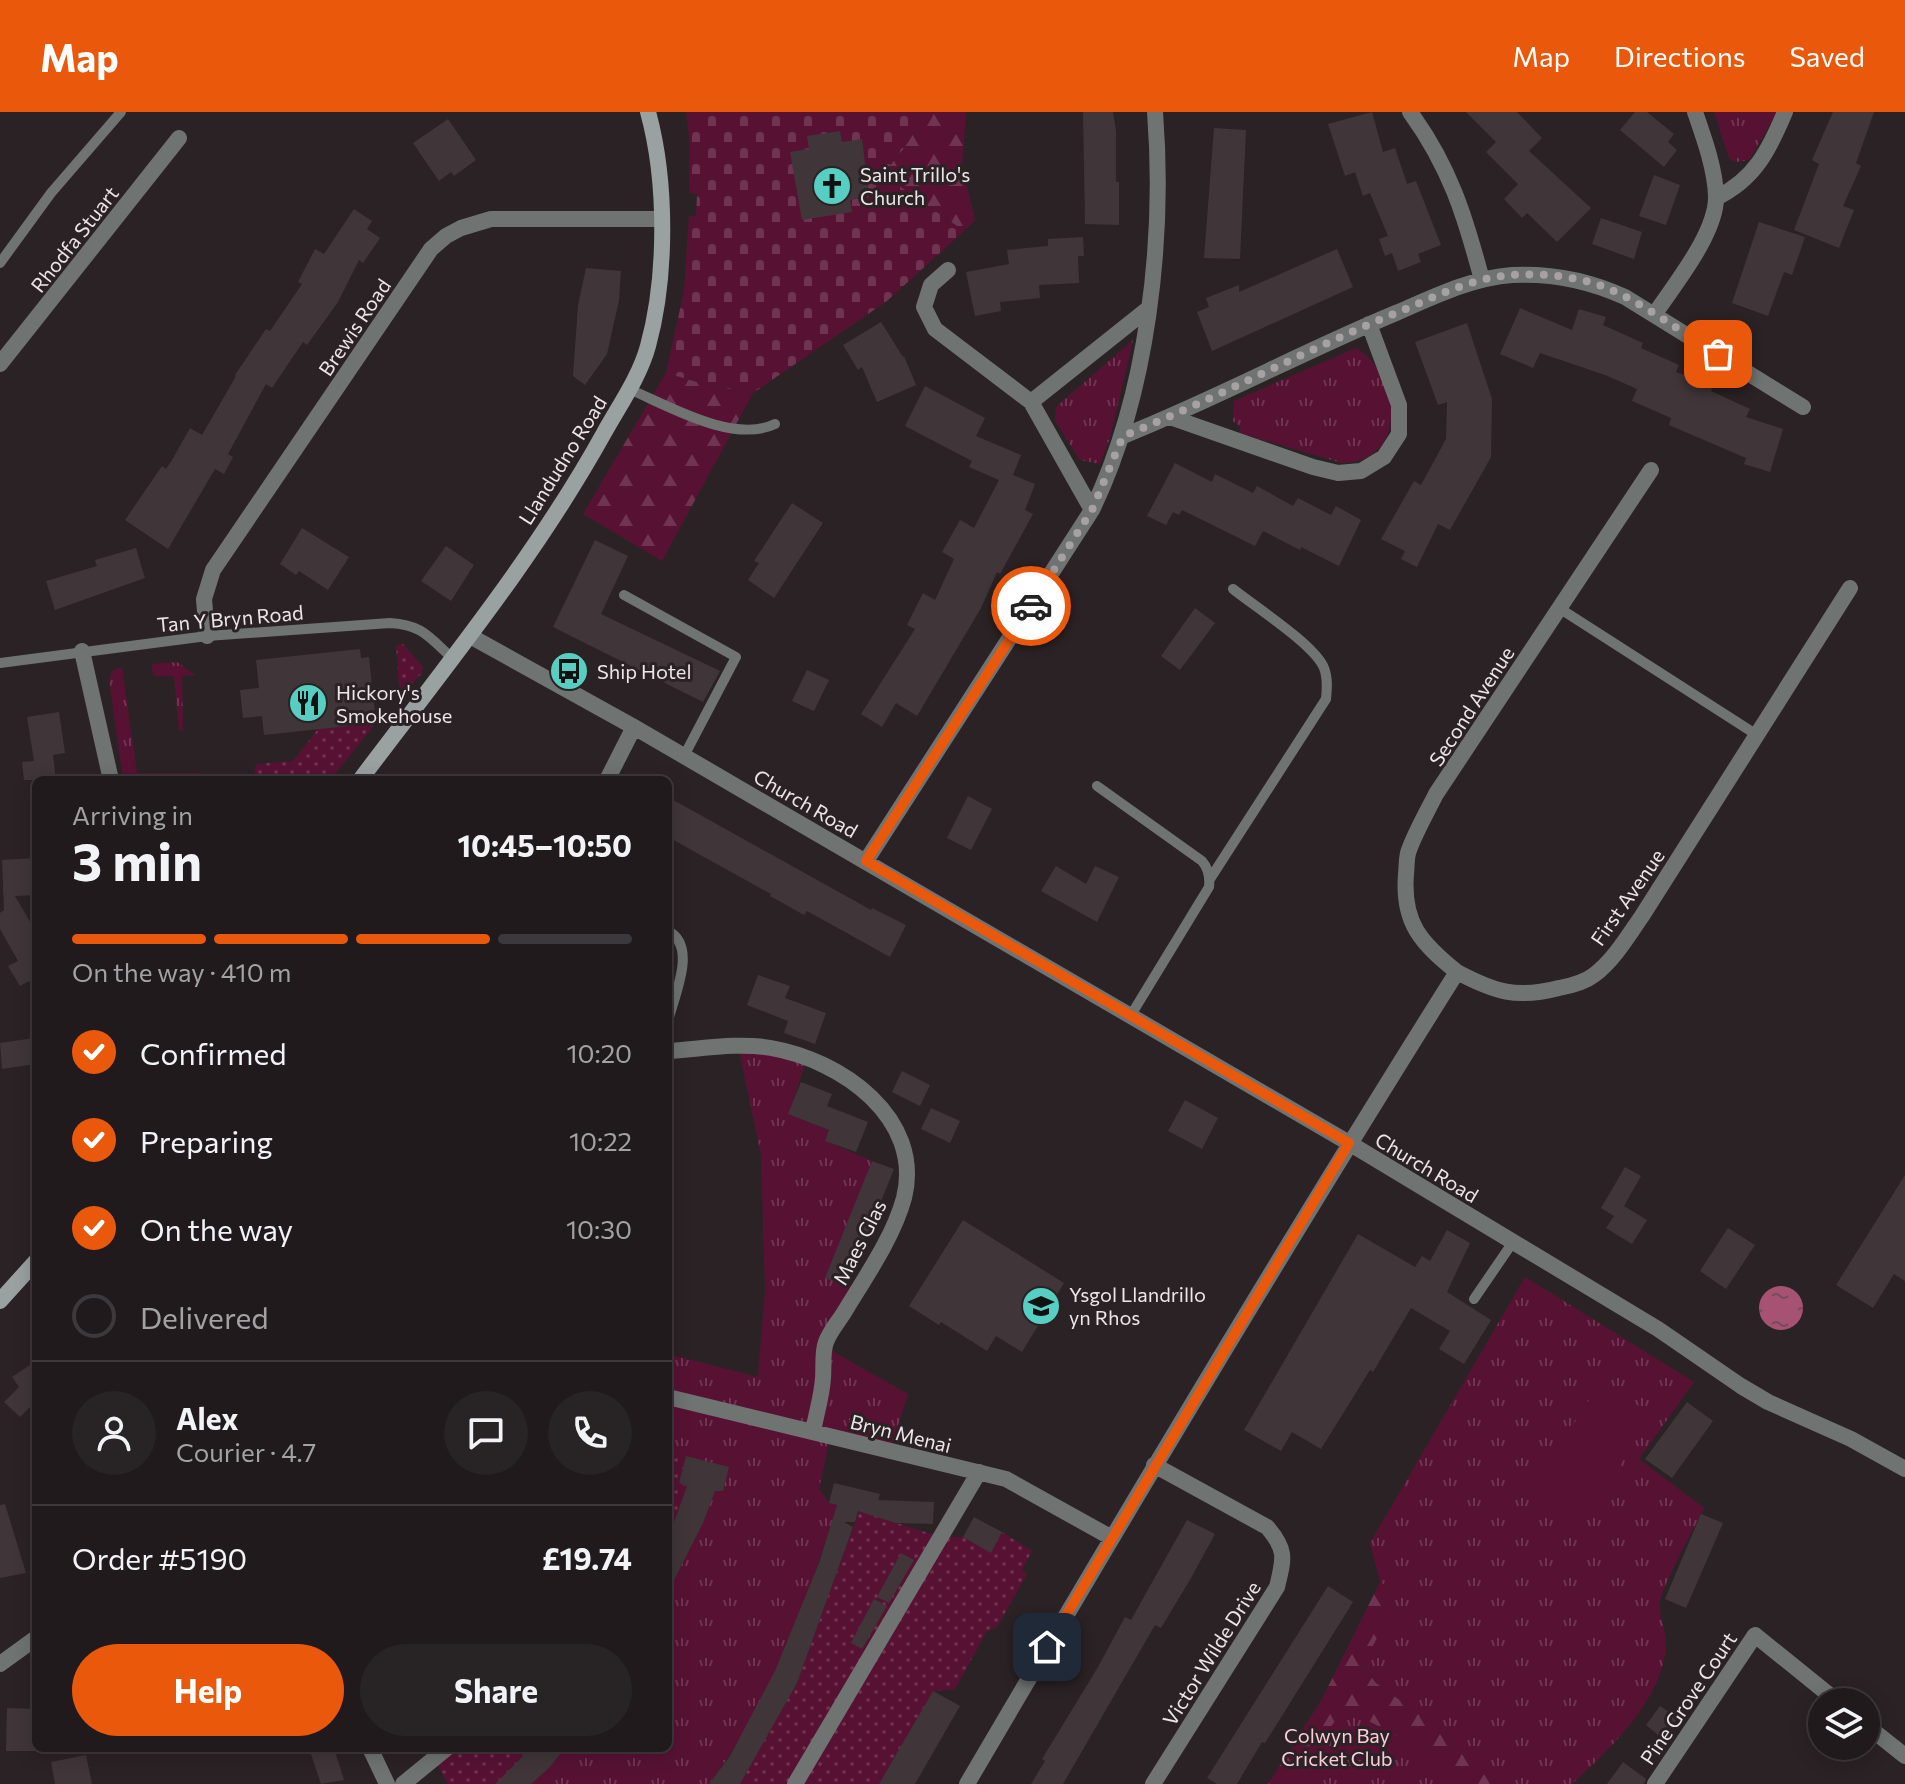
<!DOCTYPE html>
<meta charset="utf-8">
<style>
body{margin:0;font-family:Commissioner,sans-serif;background:#282325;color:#f1f3f6;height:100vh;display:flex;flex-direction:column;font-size:30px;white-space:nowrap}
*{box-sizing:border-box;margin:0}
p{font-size:26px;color:#a2a1a3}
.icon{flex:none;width:44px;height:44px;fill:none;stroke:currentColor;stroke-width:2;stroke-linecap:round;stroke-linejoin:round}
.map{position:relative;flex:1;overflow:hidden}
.panel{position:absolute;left:32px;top:664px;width:640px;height:976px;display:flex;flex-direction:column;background:#201a1c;border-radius:12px;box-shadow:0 4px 20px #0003,0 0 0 2px #3d383b}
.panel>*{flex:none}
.tools{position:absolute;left:1808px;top:1576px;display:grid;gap:16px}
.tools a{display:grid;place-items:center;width:72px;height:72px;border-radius:50%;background:#201a1c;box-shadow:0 4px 20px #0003,0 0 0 2px #3d383b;font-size:40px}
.pin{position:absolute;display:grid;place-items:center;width:68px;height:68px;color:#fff;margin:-34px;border-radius:16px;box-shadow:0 4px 12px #0006}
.courier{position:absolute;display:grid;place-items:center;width:80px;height:80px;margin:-40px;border:6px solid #ea580c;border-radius:50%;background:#fff;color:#222;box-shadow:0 2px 10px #0007}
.head em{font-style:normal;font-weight:700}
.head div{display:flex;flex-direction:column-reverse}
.head{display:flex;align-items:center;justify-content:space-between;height:136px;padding:0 40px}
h1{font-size:52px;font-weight:700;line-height:60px}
.bar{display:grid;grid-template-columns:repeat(4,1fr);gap:12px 8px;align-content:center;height:96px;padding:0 40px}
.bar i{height:10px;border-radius:6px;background:#3d383b}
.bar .on{background:#ea580c}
.bar p{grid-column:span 4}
.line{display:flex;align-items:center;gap:20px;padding:0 40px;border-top:2px solid #3d383b}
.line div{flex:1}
.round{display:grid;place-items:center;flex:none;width:84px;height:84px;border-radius:42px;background:#282325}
ol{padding:0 40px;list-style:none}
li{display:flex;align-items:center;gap:24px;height:88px}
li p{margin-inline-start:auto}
li .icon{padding:8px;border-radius:50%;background:#ea580c;color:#fff;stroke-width:4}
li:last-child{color:#a2a1a3}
li i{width:44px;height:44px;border:4px solid #3d383b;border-radius:50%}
.action{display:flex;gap:16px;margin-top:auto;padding:16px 40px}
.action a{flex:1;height:92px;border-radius:48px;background:#ea580c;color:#fff;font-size:32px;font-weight:700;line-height:92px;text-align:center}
.action a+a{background:#282325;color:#f1f3f6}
header{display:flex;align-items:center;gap:48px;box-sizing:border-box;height:112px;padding:0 40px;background:#ea580c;color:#fff}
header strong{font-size:38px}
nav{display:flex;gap:44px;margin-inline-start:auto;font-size:28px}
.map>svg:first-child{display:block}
.grass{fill:url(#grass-tufts)}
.forest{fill:url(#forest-firs)}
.cemetery{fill:url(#cemetery-stones)}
.garden{fill:url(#garden-dots)}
.pitch{fill:#571233}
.water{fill:url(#water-ripples)}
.building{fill:#403639}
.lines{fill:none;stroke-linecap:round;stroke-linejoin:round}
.service{stroke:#6f7473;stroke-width:10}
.minor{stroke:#6f7473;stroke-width:16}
.secondary{stroke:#99a2a1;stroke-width:16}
.done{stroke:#a8a1a4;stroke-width:8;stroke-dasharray:0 14.4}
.route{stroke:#ea580c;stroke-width:10}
.labels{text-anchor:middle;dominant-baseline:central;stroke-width:6;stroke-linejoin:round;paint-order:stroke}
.poi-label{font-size:20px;fill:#ece6e8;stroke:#2b2225;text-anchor:start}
.street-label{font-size:20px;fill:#ece6e8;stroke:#2b2225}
.park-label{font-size:20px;fill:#fcccdc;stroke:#2b2225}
</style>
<header>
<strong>Map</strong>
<nav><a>Map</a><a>Directions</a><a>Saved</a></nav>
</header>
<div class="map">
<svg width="1905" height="1672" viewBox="0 0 1905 1672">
<defs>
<pattern id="grass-tufts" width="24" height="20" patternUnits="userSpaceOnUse" patternTransform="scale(2)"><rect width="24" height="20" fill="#571233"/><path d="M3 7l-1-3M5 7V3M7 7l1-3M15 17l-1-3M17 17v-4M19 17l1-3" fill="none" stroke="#6f3451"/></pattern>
<pattern id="forest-firs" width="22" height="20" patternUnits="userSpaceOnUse" patternTransform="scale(2)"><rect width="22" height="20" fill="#571233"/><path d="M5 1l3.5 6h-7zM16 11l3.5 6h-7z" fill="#6f3451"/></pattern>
<pattern id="cemetery-stones" width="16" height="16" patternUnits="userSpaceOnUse" patternTransform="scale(2)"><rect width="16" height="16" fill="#571233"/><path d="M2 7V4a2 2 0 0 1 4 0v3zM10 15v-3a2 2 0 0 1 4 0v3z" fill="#6f3451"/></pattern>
<pattern id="garden-dots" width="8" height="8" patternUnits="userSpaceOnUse" patternTransform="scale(2)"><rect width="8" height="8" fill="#571233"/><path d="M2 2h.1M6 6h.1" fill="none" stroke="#6f3451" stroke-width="1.8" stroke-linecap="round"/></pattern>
<pattern id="water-ripples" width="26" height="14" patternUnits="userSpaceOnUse" patternTransform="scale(2)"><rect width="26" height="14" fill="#a65373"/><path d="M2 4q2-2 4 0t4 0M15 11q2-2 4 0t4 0" fill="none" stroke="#764c5c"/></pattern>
</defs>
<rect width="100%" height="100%" fill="#2b2225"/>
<path class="grass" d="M1714 0H1777L1749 48 1736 50 1729 46Z
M1133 228 1110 326 1100 352 1080 348 1055 309 1056 295Z
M1356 236C1400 262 1410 349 1342 351L1239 321 1241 315 1233 309 1234 289Z
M177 550 195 563 182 564 183 619H179L174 564H153L152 552Z
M122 555 137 661H202V668H123L109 567 112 559Z
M738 934 807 946 789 1002 829 1018 826 1029 872 1049 826 1166 859 1176 825 1232 837 1242 908 1282 890 1339 830 1325 819 1377 829 1391 837 1393C807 1490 771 1591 709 1672H531L549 1656 565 1636H668V1480L703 1411 715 1379H723L728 1355 668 1340V1242L758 1265 765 1179 761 1043Z
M1525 1165 1694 1270 1639 1347 1704 1396C1690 1425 1672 1454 1661 1485 1656 1499 1667 1518 1666 1533 1663 1588 1610 1637 1572 1672H1494L1423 1605 1376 1571 1362 1553 1391 1500 1397 1481 1380 1470 1370 1431Z
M1321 1589 1355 1602 1411 1631 1458 1672H1268Z"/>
<path class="forest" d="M920 0H966L962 55 975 108 964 119 882 62C895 48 921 19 920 0Z
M666 261 708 273 753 281 662 449 583 402Z
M1380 1470 1397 1481 1391 1500 1362 1554 1376 1571 1423 1605 1494 1672H1458L1411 1631 1355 1602 1335 1609 1306 1651 1302 1672H1268L1321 1589Z"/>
<path class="cemetery" d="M686 0H920C921 18 895 49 882 62L964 119 887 189 753 281 708 273 666 261 684 179 689 104H696L697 82 689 81 690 33Z"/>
<path class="garden" d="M402 531 423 555 422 561 405 579 399 575 396 534Z
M376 611 330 668H253L256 652 293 649 318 617Z
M668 1340 686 1344 679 1371 687 1374 668 1427Z
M859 1399 941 1425H963L990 1440 1002 1420 1032 1439 1022 1458 1027 1462 997 1515 987 1519 955 1577 933 1579 879 1672H740L797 1571Z
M428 1636H531L495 1672H448Z"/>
<path class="pitch" d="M1601 1269 1652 1303 1586 1407 1534 1374Z"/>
<path class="water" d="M1759 1196a22 22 0 1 1 44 0a22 22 0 1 1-44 0Z"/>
<path class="building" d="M1083 0H1113L1116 19V70H1119V113L1085 112Z
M1372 0 1383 40 1395 36 1407 72 1416 69 1441 133 1418 142 1421 150 1398 159 1392 141 1385 144 1379 127 1388 124 1370 81 1363 84 1355 60 1345 64 1328 12Z
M1466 0H1517L1542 26 1529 39 1591 96 1557 130 1527 101 1522 106 1504 87 1518 72 1486 40 1496 30Z
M1635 0H1647L1674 22 1668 30 1677 38 1664 55 1620 18Z
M1833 0H1874L1856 51 1861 54 1843 94 1854 98 1839 136 1794 118 1819 52 1812 48Z
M448 7 476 48 454 64 451 60 439 69 413 31Z
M1214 16 1246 18 1240 147 1204 146Z
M840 19 842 30 862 27 869 85 850 88 852 100 802 108 790 40 809 37 807 24Z
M1654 63 1680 73 1666 113 1639 104Z
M354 97 372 109 367 117 380 126 363 151 359 148 338 190 307 233 303 230 272 276 266 272 228 342 233 345 224 362 215 357 168 437 125 408 162 354 166 357 172 348 190 316 202 323 236 264 235 263 266 217 270 219 302 172 298 170 315 137 324 142Z
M1601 106 1642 120 1634 147 1592 132Z
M1759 110 1805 125 1792 163 1784 160 1768 204 1732 191Z
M1083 125 1084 144H1078L1079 171 1039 173 1040 186 1000 190 1001 199 975 204 966 160 1009 152 1007 138 1048 134V127Z
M1337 137 1353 175 1212 239 1197 200 1209 195 1206 186 1239 173V180Z
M586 156 621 159 619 188 607 242 585 273 573 264 578 193Z
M1520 196 1572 218 1579 197 1606 205 1603 213 1643 231 1641 236 1679 253 1676 260 1713 273 1711 279 1750 297 1746 305 1783 317 1770 360 1744 352 1746 346 1669 313 1671 306 1632 289 1637 277 1605 263 1540 241 1533 256 1500 242Z
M881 210 903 245 904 244 916 273 877 290 862 255 858 258 843 233Z
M1467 211 1492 287 1491 345 1450 418 1438 412 1417 455 1401 447 1405 439 1381 427 1414 369 1421 373 1446 327 1447 290 1438 293 1415 230Z
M925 274 985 306 976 324 1021 343 1013 363 1035 372 1025 398 1033 402 1000 462 997 460 981 496 917 604 896 591 882 615 861 602 915 517 907 513 923 481 935 488 954 447 942 440 960 408 974 416 999 368 969 355 972 349 905 314Z
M1175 351 1212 370 1215 362 1253 381 1257 374 1293 394 1298 386 1331 403 1336 394 1361 408 1339 454 1301 435 1300 438 1263 419 1255 434 1182 398 1179 403 1173 400 1166 413 1147 404Z
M792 391 823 411 774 486 748 468 759 451 754 449Z
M302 416 349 445 328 478 299 459 296 463 280 452Z
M595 428 628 444 601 502 720 559 703 590 553 515Z
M446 434 474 453 451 489 421 469Z
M136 436 145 466 55 498 46 469 97 454 95 448Z
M1195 496 1215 511 1180 558 1161 544Z
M360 537 361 546 369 545 376 611 264 623 262 604 243 606 240 578 259 576 256 548Z
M807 558 829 568 814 599 792 589Z
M59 600 65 641 53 643 56 668H24L22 650 34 649 27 605Z
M968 684 992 697 971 738 947 726Z
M668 685 871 798 872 796 906 813 890 845 807 799 804 803 770 784 771 782 668 725Z
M36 746V783L15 784 36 820V882L29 869 20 874 8 854 18 849 0 817V801L4 798 2 748Z
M1056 754 1086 772 1095 754 1119 765 1097 810 1041 779Z
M758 863 790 874 785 886 826 901 815 932 784 921 788 909 747 893Z
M34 926 36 952 2 957 0 931Z
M902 959 930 973 920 994 892 980Z
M801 970 832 982 827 994 868 1010 856 1040 825 1029 829 1018 788 1002Z
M1185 988 1218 1006 1202 1037 1168 1019Z
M931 996 960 1009 950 1031 921 1017Z
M872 1049 894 1057 847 1174 825 1166Z
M1625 1055 1641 1064 1624 1094 1647 1108 1632 1132 1606 1116 1614 1104 1601 1096Z
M1905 1063V1169L1894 1162 1873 1196 1836 1173Z
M963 1108 1064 1171 1022 1240 996 1224 987 1239 941 1210 939 1213 909 1194Z
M1728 1116 1755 1133 1726 1177 1700 1159Z
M1447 1118 1470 1131 1447 1180 1491 1208 1464 1252 1439 1237 1450 1219 1411 1196 1373 1260 1370 1258 1321 1337 1292 1320 1281 1339 1244 1318 1358 1122 1415 1155 1422 1144 1430 1149Z
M36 1249V1299L32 1293 20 1305 4 1290 19 1275 12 1265Z
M1687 1290 1713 1309 1672 1366 1645 1347Z
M686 1344 729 1355 723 1379H715L703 1411 668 1480V1427L687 1374 679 1371Z
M834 1371 880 1382 878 1388 934 1390 933 1412 896 1411 858 1399 855 1410H844L853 1415 797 1571 740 1672H709L730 1644 775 1559 819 1451 837 1393 829 1391Z
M5 1392 26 1461 0 1466V1393Z
M1701 1402 1723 1411 1686 1496 1665 1487Z
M974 1405 1002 1420 991 1441 963 1425Z
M1187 1408 1215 1422 1191 1466 1161 1516 1155 1513 1063 1672H1031L1045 1649 1042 1647 1098 1555 1125 1505 1131 1508Z
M901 1441 914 1448 889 1491 877 1485Z
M1328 1474 1353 1490 1265 1631 1262 1630 1237 1672H1217L1207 1666Z
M874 1487 887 1494 862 1537 851 1531Z
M933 1579 960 1594 915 1672H879Z
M1660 1594 1678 1606 1662 1626 1646 1613Z
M7 1596 36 1597V1639H6Z
M334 1636 344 1668 321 1672 311 1642Z
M531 1636H565L549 1656 531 1672H495Z
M86 1643 92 1672H55L51 1650Z
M1623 1650 1646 1667 1644 1672H1607Z"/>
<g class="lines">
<path class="service" d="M0 151 51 81 121 0
M629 277C669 294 733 332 775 312
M624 483 736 545 684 644
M1559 496 1757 623
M0 551 207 524 390 511C423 513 429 525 452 546
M1097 674 1202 749C1209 757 1210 765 1209 775L1131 903
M1210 767 1326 587C1327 577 1328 566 1324 556 1315 533 1254 494 1233 477
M668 819C698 834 674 884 668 909
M1474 1187 1513 1130"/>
<path class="minor" d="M1410 0C1450 55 1465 104 1482 168
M1716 86C1755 67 1769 38 1785 0
M948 158 931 173 924 195 935 217 1031 290 1092 398
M1654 203C1674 173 1717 121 1716 84 1715 56 1704 26 1695 0
M0 252 179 26
M1031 290 1149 196
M1170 305 1313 355 1338 361 1361 359 1384 345 1399 322V293L1369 212
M1123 324C1216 287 1304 239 1396 201 1433 185 1471 166 1512 163 1551 161 1590 169 1625 185L1803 295
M207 524 204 487 213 458 431 137 446 124 461 116 491 107H662
M470 524 634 615 1349 1031 1658 1217 1741 1274 1768 1290 1851 1327 1905 1357
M82 539 111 668
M607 668 634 615
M866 749 1092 398C1148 282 1165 128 1155 0
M1457 860C1421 831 1402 811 1406 762 1407 754 1406 745 1409 738 1416 719 1427 700 1436 682L1651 358
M668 939C701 937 738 930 771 936 841 948 924 1006 904 1086 893 1126 866 1164 845 1199 839 1209 830 1219 826 1230 822 1240 824 1255 823 1266 822 1284 816 1302 813 1320
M668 1285 1006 1367 1112 1426
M0 1552 36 1526
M1866 1613 1905 1644
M370 1636 387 1672
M403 1672 447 1636
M795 1672 979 1360
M967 1672C1127 1399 1288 1128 1457 860 1495 880 1516 887 1559 876 1570 874 1585 870 1594 863 1614 848 1628 824 1642 804L1850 476
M1153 1672 1277 1475C1284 1446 1287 1438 1267 1415L1154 1353
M1655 1672 1755 1523 1838 1590"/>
<path class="secondary" d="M360 668C445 555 536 444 604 321 619 294 640 264 648 234 667 165 667 69 648 0
M0 1189 36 1149"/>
</g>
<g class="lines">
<path class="done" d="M1031 494 1092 398 1123 324C1218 286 1307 237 1401 199 1437 184 1472 166 1511 163 1540 161 1575 164 1602 174 1643 190 1680 220 1718 242"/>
<path class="route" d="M1031 494 866 749 1349 1031 1047 1535"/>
</g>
<defs>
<g id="church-disc" transform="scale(2)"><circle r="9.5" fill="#57cec2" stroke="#2b2225"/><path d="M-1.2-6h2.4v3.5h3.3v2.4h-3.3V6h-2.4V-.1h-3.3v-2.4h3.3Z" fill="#111"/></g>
<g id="bus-disc" transform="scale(2)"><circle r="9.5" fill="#57cec2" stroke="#2b2225"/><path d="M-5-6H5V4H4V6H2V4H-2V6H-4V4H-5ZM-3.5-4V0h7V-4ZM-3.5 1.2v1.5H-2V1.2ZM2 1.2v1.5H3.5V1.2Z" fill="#111"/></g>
<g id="restaurant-disc" transform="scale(2)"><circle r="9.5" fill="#57cec2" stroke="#2b2225"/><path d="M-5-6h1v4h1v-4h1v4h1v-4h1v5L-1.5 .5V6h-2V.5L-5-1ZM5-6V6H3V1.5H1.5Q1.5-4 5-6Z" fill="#111"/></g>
<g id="school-disc" transform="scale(2)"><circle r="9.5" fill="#57cec2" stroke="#2b2225"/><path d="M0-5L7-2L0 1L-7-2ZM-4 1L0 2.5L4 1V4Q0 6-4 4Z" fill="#111"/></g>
</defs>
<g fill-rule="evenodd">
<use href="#church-disc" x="832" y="74"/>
<use href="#bus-disc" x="569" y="559"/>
<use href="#restaurant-disc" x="308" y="591"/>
<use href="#school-disc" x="1041" y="1194"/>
</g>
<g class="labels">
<g class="poi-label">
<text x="860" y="62">Saint Trillo's<tspan x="860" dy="23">Church</tspan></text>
<text x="597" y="559">Ship Hotel</text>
<text x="336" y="580">Hickory's<tspan x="336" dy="23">Smokehouse</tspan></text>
<text x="1069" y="1182">Ysgol Llandrillo<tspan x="1069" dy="23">yn Rhos</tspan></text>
</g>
<g class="street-label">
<text transform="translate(74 127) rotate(-52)">Rhodfa Stuart</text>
<text transform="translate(354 215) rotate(-56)">Brewis Road</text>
<text transform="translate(562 348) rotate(-58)">Llandudno Road</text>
<text transform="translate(230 506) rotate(-5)">Tan Y Bryn Road</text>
<text transform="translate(1471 594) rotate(-57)">Second Avenue</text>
<text transform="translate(806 691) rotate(30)">Church Road</text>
<text transform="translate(1627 785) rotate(-55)">First Avenue</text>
<text transform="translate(1427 1055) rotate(31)">Church Road</text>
<text transform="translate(859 1130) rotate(-63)">Maes Glas</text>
<text transform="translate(901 1321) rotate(14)">Bryn Menai</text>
<text transform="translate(1211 1541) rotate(-58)">Victor Wilde Drive</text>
<text transform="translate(1688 1586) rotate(-56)">Pine Grove Court</text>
</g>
<g class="park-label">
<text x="1337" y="1623">Colwyn Bay<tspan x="1337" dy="23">Cricket Club</tspan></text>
</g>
</g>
</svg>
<div class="tools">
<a><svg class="icon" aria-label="layers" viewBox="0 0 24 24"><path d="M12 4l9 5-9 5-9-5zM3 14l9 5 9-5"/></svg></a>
</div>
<div class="pin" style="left:1718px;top:242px;background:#ea580c"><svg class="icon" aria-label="bag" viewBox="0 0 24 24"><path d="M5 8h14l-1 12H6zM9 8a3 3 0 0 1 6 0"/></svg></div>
<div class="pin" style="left:1047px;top:1535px;background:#1f2937"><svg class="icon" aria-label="home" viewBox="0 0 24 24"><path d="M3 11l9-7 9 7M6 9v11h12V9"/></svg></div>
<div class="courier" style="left:1031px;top:494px"><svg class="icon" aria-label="car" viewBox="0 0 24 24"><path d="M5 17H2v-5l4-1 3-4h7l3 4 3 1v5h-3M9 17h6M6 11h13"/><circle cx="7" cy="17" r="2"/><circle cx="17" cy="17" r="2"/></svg></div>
<section class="panel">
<div class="head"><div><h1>3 min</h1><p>Arriving in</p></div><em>10:45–10:50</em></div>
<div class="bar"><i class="on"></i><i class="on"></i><i class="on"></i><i></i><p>On the way · 410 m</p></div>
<ol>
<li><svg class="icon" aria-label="check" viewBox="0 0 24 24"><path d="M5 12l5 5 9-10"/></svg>Confirmed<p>10:20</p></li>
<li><svg class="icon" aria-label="check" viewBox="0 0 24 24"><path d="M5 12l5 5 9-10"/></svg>Preparing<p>10:22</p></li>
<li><svg class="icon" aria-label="check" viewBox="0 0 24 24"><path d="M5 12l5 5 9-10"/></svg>On the way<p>10:30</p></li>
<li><i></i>Delivered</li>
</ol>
<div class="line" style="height:144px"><a class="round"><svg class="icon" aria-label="person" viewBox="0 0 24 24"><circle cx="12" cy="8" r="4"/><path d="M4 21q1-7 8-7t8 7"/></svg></a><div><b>Alex</b><p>Courier · 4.7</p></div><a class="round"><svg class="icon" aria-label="chat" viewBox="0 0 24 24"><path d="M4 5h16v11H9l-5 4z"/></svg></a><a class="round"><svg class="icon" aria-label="phone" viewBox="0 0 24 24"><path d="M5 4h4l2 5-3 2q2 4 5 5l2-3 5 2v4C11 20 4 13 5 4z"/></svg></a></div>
<div class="line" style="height:104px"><div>Order #5190</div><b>£19.74</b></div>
<div class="action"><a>Help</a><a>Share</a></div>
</section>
</div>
